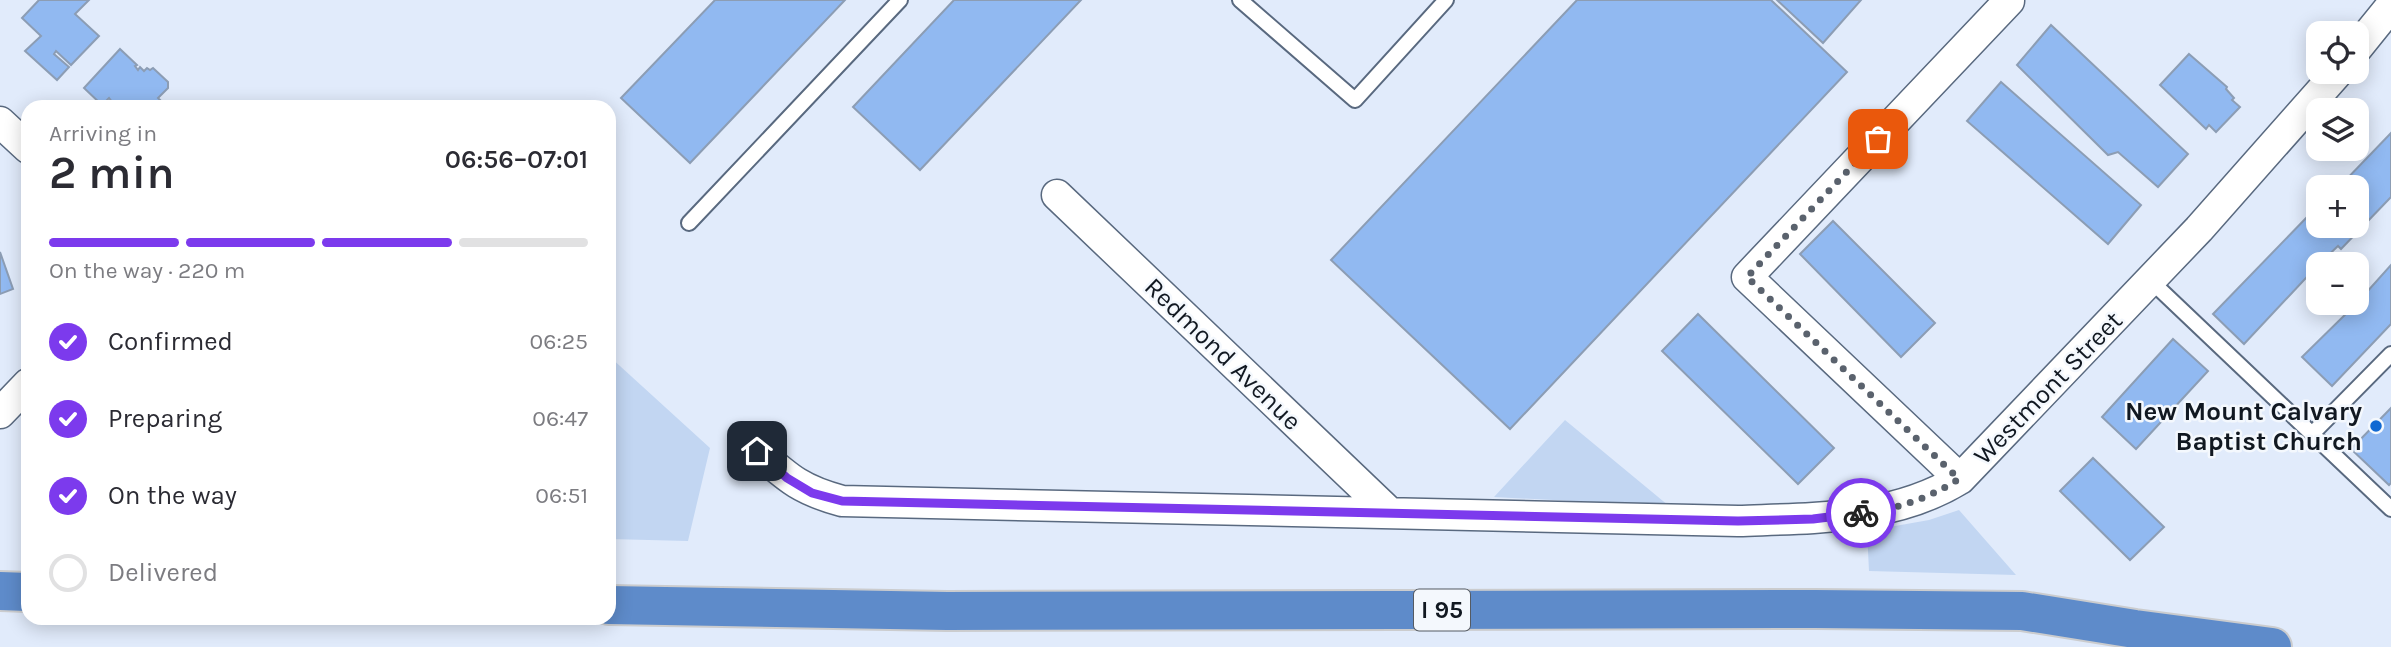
<!DOCTYPE html>
<meta charset="utf-8">
<style>
body{margin:0;font-family:Karla,sans-serif;background:#f7f7f7;color:#2b2b33;height:100vh;display:flex;flex-direction:column;font-size:26px;white-space:nowrap}
*{box-sizing:border-box;margin:0}
p{font-size:23px;color:#7c7c81}
.icon{flex:none;width:38px;height:38px;fill:none;stroke:currentColor;stroke-width:2;stroke-linecap:round;stroke-linejoin:round}
.map{position:relative;flex:1;overflow:hidden}
.details{position:absolute;left:21px;top:100px;width:595px;height:525px;display:flex;flex-direction:column;background:#fff;border-radius:21px;box-shadow:0 4px 18px #0003}
.details>*{flex:none}
.buttons{position:absolute;left:2306px;top:21px;display:grid;gap:14px}
.buttons a{display:grid;place-items:center;width:63px;height:63px;border-radius:14px;background:#fff;box-shadow:0 4px 18px #0003;font-size:35px}
.pin{position:absolute;display:grid;place-items:center;width:60px;height:60px;color:#fff;margin:-30px;border-radius:14px;box-shadow:0 4px 10px #0006}
.courier{position:absolute;display:grid;place-items:center;width:70px;height:70px;margin:-35px;border:5px solid #7c3aed;border-radius:50%;background:#fff;color:#222;box-shadow:0 2px 9px #0007}
.headline em{font-style:normal;font-weight:600}
.headline div{display:flex;flex-direction:column-reverse}
.headline{display:flex;align-items:center;justify-content:space-between;height:119px;padding:0 28px}
h1{font-size:46px;font-weight:600;line-height:52px}
.bar{display:grid;grid-template-columns:repeat(4,1fr);gap:10px 7px;align-content:center;height:84px;padding:0 28px}
.bar i{height:9px;border-radius:5px;background:#e1e1e2}
.bar .selected{background:#7c3aed}
.bar p{grid-column:span 4}
ol{padding:0 28px;list-style:none}
li{display:flex;align-items:center;gap:21px;height:77px}
li p{margin-inline-start:auto}
li .icon{padding:7px;border-radius:50%;background:#7c3aed;color:#fff;stroke-width:4}
li:last-child{color:#7c7c81}
li i{width:38px;height:38px;border:4px solid #e1e1e2;border-radius:50%}
.map>svg:first-child{display:block}
.green{fill:#c2d6f2}
.building{fill:#91b9f1;stroke:#8c9db4;stroke-width:2}
.lines{fill:none;stroke-linecap:round;stroke-linejoin:round}
.lane-casing{stroke:#59697f;stroke-width:18}
.street-casing{stroke:#59697f;stroke-width:33}
.highway-casing{stroke:#cbccce;stroke-width:42}
.lane{stroke:#fff;stroke-width:14}
.street{stroke:#fff;stroke-width:30}
.highway{stroke:#5e8bca;stroke-width:38}
.done{stroke:#5a626d;stroke-width:7;stroke-dasharray:0 12.6}
.route{stroke:#7c3aed;stroke-width:9}
.poi-dot{fill:#1169d2;stroke:#f4f8fd;stroke-width:2.5}
.labels{text-anchor:middle;dominant-baseline:central;stroke-width:5;stroke-linejoin:round;paint-order:stroke}
.shield{fill:#f4f8fd;stroke:#555b63;stroke-width:2}
.shield-label{font-size:24px;font-weight:bold;fill:#111821}
.street-label{font-size:26px;fill:#111821;stroke:#f4f8fd}
.poi-label{font-size:26px;font-weight:bold;fill:#111821;stroke:#f4f8fd;text-anchor:end}
</style>
<div class="map">
<svg width="2391" height="647" viewBox="0 0 2391 647">
<rect width="100%" height="100%" fill="#e1ebfb"/>
<path class="green" d="M609 356 710 448 688 541 609 539Z
M1565 420 1669 506 1494 497Z
M1959 510 2016 575 1869 571 1867 531 1929 520Z"/>
<path class="building" d="M39 0H89L75 14 99 36 71 65 56 51 54 54 69 67 57 80 25 51 41 36 22 18Z
M715 0H845L690 163 621 98Z
M954 0H1081L920 170 853 107Z
M1577 0H1771L1847 72 1510 429 1331 260Z
M1777 0H1861L1823 43Z
M2051 25 2188 154 2158 187 2118 152 2108 155 2017 65Z
M120 49 137 65 135 66 138 70 140 67 144 71 147 68 150 70 153 68 168 82V88L158 98 167 107H118L114 103 110 104 112 102 109 98 102 105 84 88Z
M2189 54 2227 87 2226 89 2234 98 2232 100 2240 107 2216 132 2209 125 2206 129 2160 85Z
M2001 82 2141 205 2108 244 1967 121Z
M2391 133V197L2341 249 2338 246 2319 264 2244 344 2213 314 2310 214 2312 216 2319 209V226H2357V187H2339Z
M1833 221 1935 323 1901 357 1800 254Z
M0 252 13 289 0 294Z
M2391 265V324L2332 386 2302 357 2357 303Z
M1698 314 1834 448 1798 484 1662 351Z
M2173 339 2208 371 2136 449 2102 417Z
M2391 408V483L2389 485 2351 449Z
M2093 458 2164 527 2130 560 2060 491Z"/>
<g class="lines">
<g class="lane-casing">
<path id="lane" d="M1240 0 1355 100 1446 0
M689 223 900 0
M2150 280 2391 509
M2312 434 2391 354"/>
</g>
<g class="street-casing">
<path id="street" d="M2357 48 2391 6
M0 122 28 148
M1057 195 1389 512
M0 413 28 384
M757 451C789 479 801 490 842 501L1738 521C1814 518 1893 520 1960 479L2199 229 2338 72
M1960 479 1747 277 2009 1"/>
</g>
<g class="highway-casing">
<path id="highway" d="M0 591 28 592
M609 605 947 611 1816 609 2022 611 2135 629 2272 647"/>
</g>
<use href="#lane" class="lane"/>
<use href="#street" class="street"/>
<use href="#highway" class="highway"/>
</g>
<g class="lines">
<path class="done" d="M1861 513C1896 510 1929 498 1959 479L1747 277 1878 139"/>
<path class="route" d="M757 451 787 478 812 493 842 501 1738 521 1813 519 1861 513"/>
</g>
<circle class="poi-dot" cx="2376" cy="426" r="7"/>
<g class="labels">
<rect class="shield" x="1414" y="589.5" width="56" height="41" rx="5"/>
<g class="shield-label">
<text x="1442" y="610">I 95</text>
</g>
<g class="street-label">
<text transform="translate(1223 354) rotate(44)">Redmond Avenue</text>
<text transform="translate(2048 388) rotate(-46)">Westmont Street</text>
</g>
<g class="poi-label">
<text x="2362" y="411">New Mount Calvary<tspan x="2362" dy="30">Baptist Church</tspan></text>
</g>
</g>
</svg>
<div class="buttons">
<a><svg class="icon" aria-label="locate" viewBox="0 0 24 24"><circle cx="12" cy="12" r="6"/><path d="M12 2v4M12 18v4M2 12h4M18 12h4"/></svg></a>
<a><svg class="icon" aria-label="layers" viewBox="0 0 24 24"><path d="M12 4l9 5-9 5-9-5zM3 14l9 5 9-5"/></svg></a>
<a>+</a>
<a>−</a>
</div>
<div class="pin" style="left:1878px;top:139px;background:#ea580c"><svg class="icon" aria-label="bag" viewBox="0 0 24 24"><path d="M5 8h14l-1 12H6zM9 8a3 3 0 0 1 6 0"/></svg></div>
<div class="pin" style="left:757px;top:451px;background:#1f2937"><svg class="icon" aria-label="home" viewBox="0 0 24 24"><path d="M3 11l9-7 9 7M6 9v11h12V9"/></svg></div>
<div class="courier" style="left:1861px;top:513px"><svg class="icon" aria-label="bike" viewBox="0 0 24 24"><circle cx="6" cy="16" r="4"/><circle cx="18" cy="16" r="4"/><path d="M6 16l4-8h5l3 8M10 8l3 8H6M13 5h3"/></svg></div>
<section class="details">
<div class="headline"><div><h1>2 min</h1><p>Arriving in</p></div><em>06:56–07:01</em></div>
<div class="bar"><i class="selected"></i><i class="selected"></i><i class="selected"></i><i></i><p>On the way · 220 m</p></div>
<ol>
<li><svg class="icon" aria-label="check" viewBox="0 0 24 24"><path d="M5 12l5 5 9-10"/></svg>Confirmed<p>06:25</p></li>
<li><svg class="icon" aria-label="check" viewBox="0 0 24 24"><path d="M5 12l5 5 9-10"/></svg>Preparing<p>06:47</p></li>
<li><svg class="icon" aria-label="check" viewBox="0 0 24 24"><path d="M5 12l5 5 9-10"/></svg>On the way<p>06:51</p></li>
<li><i></i>Delivered</li>
</ol>
</section>
</div>
